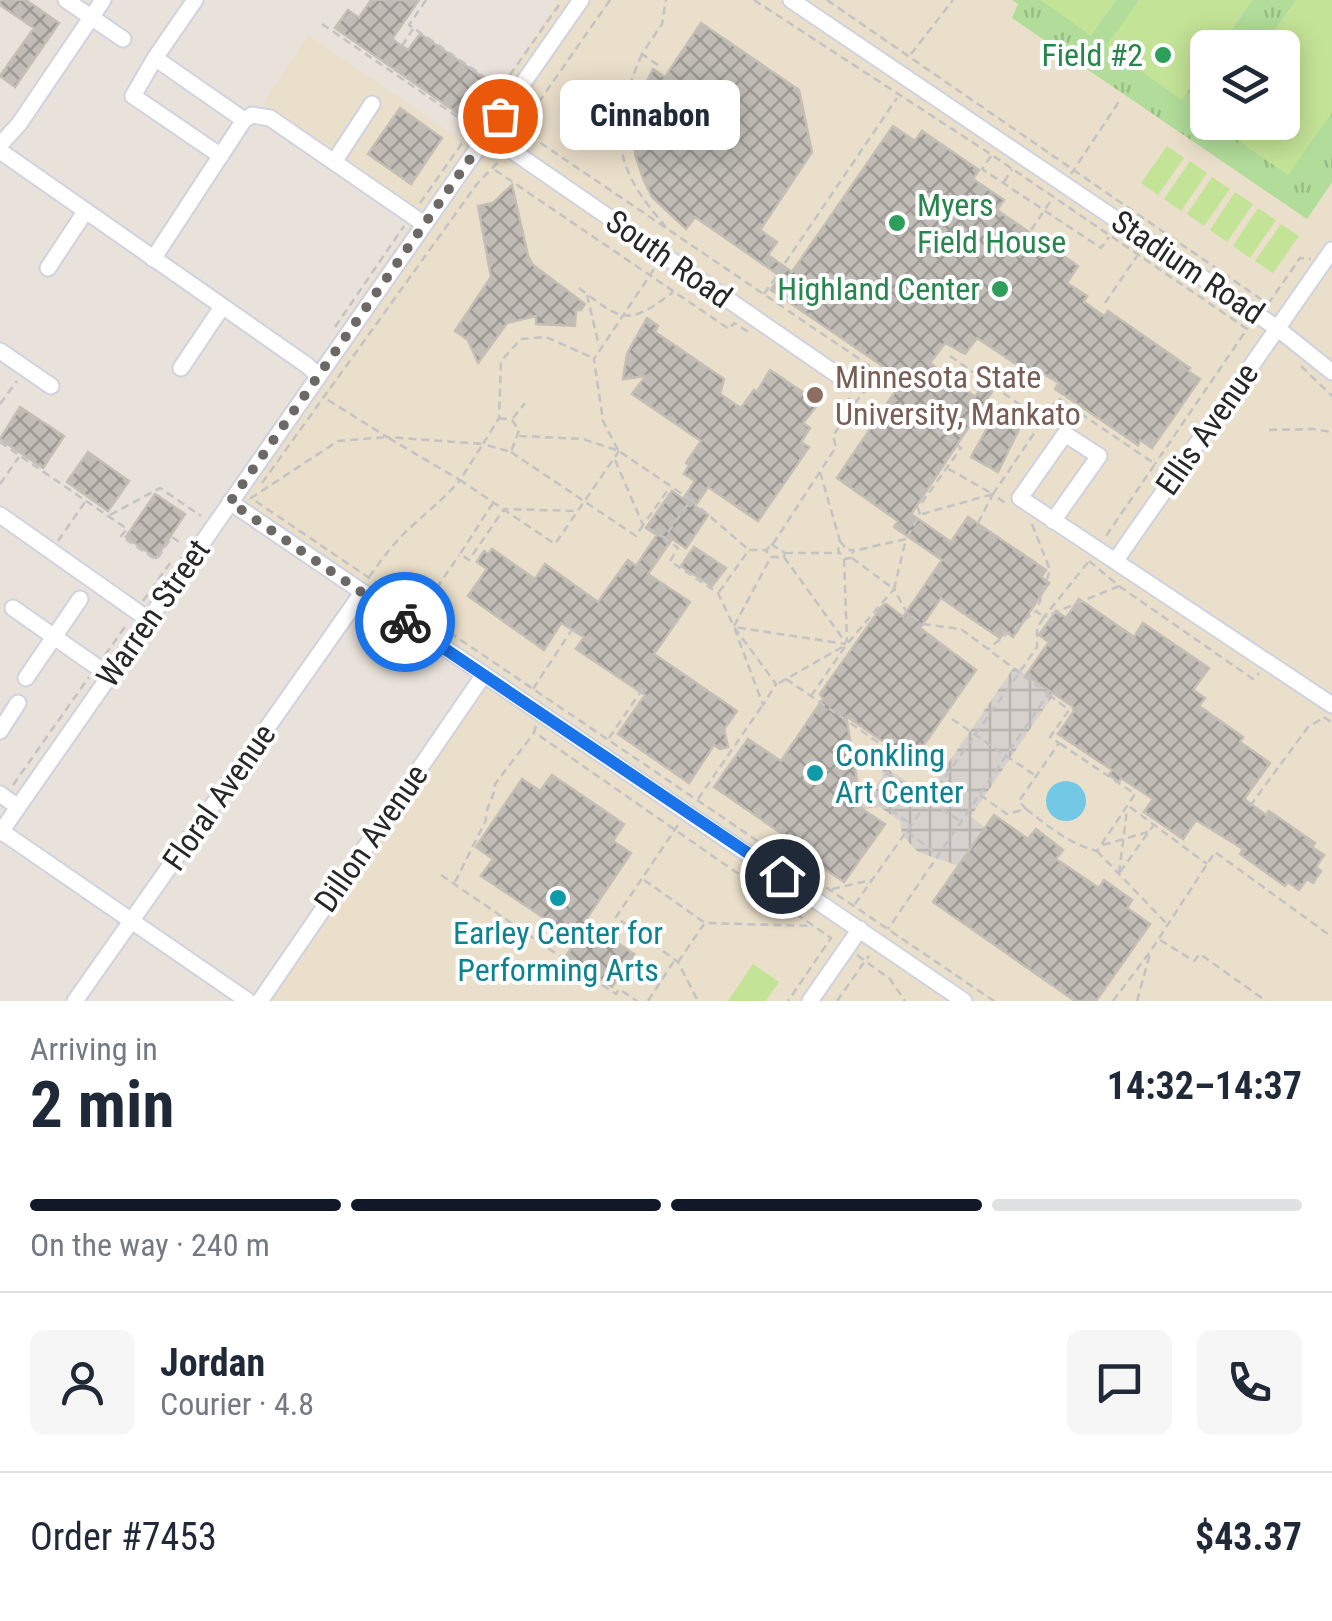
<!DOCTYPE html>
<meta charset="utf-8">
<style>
body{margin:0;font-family:"Roboto Condensed",sans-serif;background:#f6f6f7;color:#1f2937;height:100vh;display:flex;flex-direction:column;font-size:38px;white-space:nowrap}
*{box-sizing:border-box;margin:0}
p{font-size:32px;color:#747a83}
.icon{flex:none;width:55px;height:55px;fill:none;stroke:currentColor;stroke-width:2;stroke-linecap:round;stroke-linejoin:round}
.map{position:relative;height:1001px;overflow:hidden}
.drawer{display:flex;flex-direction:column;background:#fff;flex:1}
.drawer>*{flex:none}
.buttons{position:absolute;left:1190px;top:30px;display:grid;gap:20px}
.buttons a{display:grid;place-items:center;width:110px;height:110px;border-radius:15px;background:#fff;box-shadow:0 5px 25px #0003;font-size:50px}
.pin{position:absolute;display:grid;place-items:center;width:85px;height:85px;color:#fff;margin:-42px;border:5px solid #fff;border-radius:50%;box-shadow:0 2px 10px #0007}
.courier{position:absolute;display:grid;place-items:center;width:100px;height:100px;margin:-50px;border:8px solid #1a73e8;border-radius:50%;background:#fff;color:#222;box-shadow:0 2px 12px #0007}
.bubble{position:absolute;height:70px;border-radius:15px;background:#fff;box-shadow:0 5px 25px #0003;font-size:32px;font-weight:700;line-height:70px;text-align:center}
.summary em{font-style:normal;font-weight:700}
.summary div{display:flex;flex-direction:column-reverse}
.summary{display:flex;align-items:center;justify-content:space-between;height:170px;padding:0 30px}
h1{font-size:65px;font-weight:700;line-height:75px}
.bar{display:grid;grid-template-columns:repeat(4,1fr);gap:15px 10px;align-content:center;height:120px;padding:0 30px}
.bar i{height:12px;border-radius:8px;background:#e0e1e3}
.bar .selected{background:#111827}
.bar p{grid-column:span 4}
.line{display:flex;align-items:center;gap:25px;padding:0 30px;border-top:2px solid #e0e1e3}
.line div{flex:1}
.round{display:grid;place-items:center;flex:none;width:105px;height:105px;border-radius:15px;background:#f6f6f7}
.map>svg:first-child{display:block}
.education{fill:#eadfca;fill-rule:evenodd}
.grass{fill:url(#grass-tufts)}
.pitch{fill:#c3e396}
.plaza{fill:url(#plaza-grid)}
.water{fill:#73c8e5}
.building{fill:url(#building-cross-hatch);stroke:#c4beb4;stroke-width:2.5}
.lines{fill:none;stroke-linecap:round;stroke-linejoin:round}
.minor-casing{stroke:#cfd2df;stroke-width:19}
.path{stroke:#c3c3c3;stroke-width:2.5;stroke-dasharray:8 5;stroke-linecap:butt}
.minor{stroke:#fff;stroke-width:15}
.done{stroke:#6b6866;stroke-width:10;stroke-dasharray:0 18}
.route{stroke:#1a73e8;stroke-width:12}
.leisure-dot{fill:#2e9e5b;stroke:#fff;stroke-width:4}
.education-dot{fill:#8d6e63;stroke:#fff;stroke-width:4}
.culture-dot{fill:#0f9aa8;stroke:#fff;stroke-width:4}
.labels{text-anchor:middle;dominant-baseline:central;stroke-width:8;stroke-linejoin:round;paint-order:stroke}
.leisure-label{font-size:32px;fill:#27864d;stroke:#fff;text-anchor:end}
.street-label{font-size:32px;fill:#272727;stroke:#fff}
.education-label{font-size:32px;fill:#785e54;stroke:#fff;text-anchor:start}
.culture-label{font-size:32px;fill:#0d838f;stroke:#fff;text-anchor:start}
</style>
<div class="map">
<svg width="1332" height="1001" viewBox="0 0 1332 1001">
<defs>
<pattern id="grass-tufts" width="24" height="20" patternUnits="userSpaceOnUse" patternTransform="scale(2.5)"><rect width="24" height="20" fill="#b1dc99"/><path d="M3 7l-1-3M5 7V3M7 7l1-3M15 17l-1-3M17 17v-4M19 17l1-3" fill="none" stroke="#98bd84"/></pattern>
<pattern id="plaza-grid" width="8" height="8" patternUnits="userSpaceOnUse" patternTransform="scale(2.5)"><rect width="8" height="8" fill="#d6d1cc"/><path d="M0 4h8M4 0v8" fill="none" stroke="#b8b3af"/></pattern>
<pattern id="building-cross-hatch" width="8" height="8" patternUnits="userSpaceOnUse" patternTransform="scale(2.5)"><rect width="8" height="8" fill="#c1bcb6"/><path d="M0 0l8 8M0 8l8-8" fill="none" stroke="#9d9994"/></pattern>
</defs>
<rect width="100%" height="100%" fill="#e9e2da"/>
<path class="education" d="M558 0H1332V1001H259L483 676 230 502 366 288 420 213 263 104 308 35 467 144ZM1208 48H1282V122H1208Z"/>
<path class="grass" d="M1012 0H1041L1091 35 1116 0H1139L1107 47 1182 99 1207 63 1208 122 1213 123 1288 174 1332 112V182L1307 219 1012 18 1018 4Z
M1252 0H1296L1263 47 1219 48Z"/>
<path class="pitch" d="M1041 0H1116L1091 36Z
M1139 0H1252L1219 47 1208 48 1207 63 1182 100 1106 46Z
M1296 0H1332V112L1288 175 1213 123 1282 122V48L1263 47Z
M1167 146 1184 158 1158 195 1141 183Z
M1190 161 1207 173 1181 211 1164 199Z
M1212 177 1230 189 1204 226 1187 214Z
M1235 192 1253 204 1227 242 1210 230Z
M1258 208 1276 220 1250 258 1233 246Z
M1281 224 1299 236 1273 273 1255 261Z
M753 964 779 982 766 1001H728Z"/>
<path class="plaza" d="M1014 667 1054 694 971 816 985 828 959 866 918 852 902 835 900 821 880 807 862 809V805L882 777 883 766 921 791 931 788Z"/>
<path class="water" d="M1046 801a20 20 0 1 1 40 0a20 20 0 1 1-40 0Z"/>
<path class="building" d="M0 0H26L59 23 15 87 0 76 34 28 0 5Z
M371 0H419L392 39 408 50 420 34 491 83 466 119 335 28 348 10 359 18Z
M701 23 799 90 812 152 760 230 777 242 768 255 792 272 893 126 915 141 922 131 979 170 973 179 1004 200 997 210 1078 266 1067 283 1087 296 1084 302 1104 316 1108 311 1190 368 1188 371 1200 379 1152 448 1140 440 1138 445 1055 389 1059 383 1035 369 1031 374 977 338 965 354 945 343 930 363 975 397 982 386 992 392 911 514 951 542 968 517 1046 570 1041 577 1049 583 1013 637 1005 631 1000 638 941 598 920 628 976 670 914 759 910 760 846 716 862 809 885 824 844 882 813 861 816 857 714 787 748 739 781 761 823 699 820 694 882 606 886 604 903 617 942 560 894 527 898 521 837 478 903 380 771 290 780 276 695 217 686 229 652 197 644 181 635 154 637 102 653 69 665 77Z
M400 108 442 138 411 184 368 154Z
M512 185 528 256 533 265 585 304 581 310H576L575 326 536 324V316L507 323 478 363 468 340 455 331 491 277 478 206 493 203Z
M647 318 658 326 655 332 724 379 720 394 741 408 754 390 757 392 770 370 819 403 803 423 810 428 801 442 809 447 758 521 708 487 695 506 708 515 686 548 672 539 648 574 690 602 654 654 737 711 724 729 728 747 720 749 714 745 689 783 618 734 645 695 576 649 584 637 561 623 544 650 468 596 487 569 477 562 484 551 488 554 492 549 535 579 545 564 598 602 628 560 636 566 657 535 646 528 672 491 683 499 695 481 684 474 689 465 686 463 701 441 632 394 646 376 623 379 627 354Z
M1000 406 1024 419 998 472 971 457Z
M20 407 64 436 43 468 0 439Z
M88 452 129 481 108 511 67 482Z
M155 494 185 514 156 558 126 537Z
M694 547 726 568 712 586 681 566Z
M1079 599 1134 637 1143 623 1209 668 1193 690 1205 698 1199 706 1243 737 1240 742 1270 763 1244 799 1266 815 1269 811 1315 843 1312 847 1324 855 1316 867 1321 871 1313 883 1307 879 1299 890 1288 882 1285 886 1240 854 1243 849 1196 820 1183 839 1144 812 1153 799 1121 778 1119 782 1109 775 1112 770 1058 734 1074 711 1072 706 1026 675 1049 642 1039 635 1056 611 1066 618Z
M552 775 624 824 613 841 631 853 585 921 634 954 612 987 566 956 577 940 481 876 493 859 476 847 522 779 540 791Z
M994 815 1028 839 1036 829 1063 850 1056 859 1099 888 1104 880 1132 900 1127 908 1150 924 1096 1001H1075L933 902Z"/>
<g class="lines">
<g class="minor-casing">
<path id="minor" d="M66 0 123 39
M195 0 155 58 244 120
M791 0 1277 328 1332 372
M155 58 133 96 221 156
M488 134 849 383
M0 145 19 124 103 0
M0 151 308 366 318 376
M334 162 372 104
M153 259 244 120 252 115 270 118 424 224
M48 268 85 212
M0 351 51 386
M181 368 222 307
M230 502 964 1001
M0 515 149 620
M1053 521 1099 456 1065 434 1020 498 1332 705
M1116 560 1332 250
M13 608 110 676
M26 678 80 599
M0 731 18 703
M0 794 18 807
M1 831 248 1001
M0 833 581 0
M75 1001 362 593
M260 1001 483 676
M810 1001 860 929"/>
</g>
<path class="path" d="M426 0 409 25 499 87
M610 0 520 129 880 373 855 403 848 398
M754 0 992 155 1247 329 1155 464
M827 0 1268 304
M322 24 471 126
M402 46 413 29
M642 54C609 131 611 165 667 228
M911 54 953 0
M658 65 642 54 662 24 666 0
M991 156 982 169 1101 248 1109 237
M495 170 729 329 734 323 752 334
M1071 174 1120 100
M1004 182 1012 169
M420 203 559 5
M1031 230 1054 196
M785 263 897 98
M579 288C623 322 628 326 673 292
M764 294 776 277
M587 295 599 346
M1105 303 1137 256
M1268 304 1300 258 1311 259
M335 327 404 226
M950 356 1042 420
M1301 366 1332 396
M328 400 387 437 483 444 460 480 555 544 619 451
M0 404 17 381
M499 418 512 420 519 430 511 452 483 444 499 418 501 361 521 339 546 337 593 358
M513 418 525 403
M1269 430 1313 429 1332 432
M519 436 583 439 619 451 691 500 664 538 678 548 670 561 718 593 734 627 776 684 763 705 734 627 846 644
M0 442 127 529 121 536 156 560 172 537 182 544
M618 450 603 421 594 359 656 266
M511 452 636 536 643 525 663 537
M615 460 643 525 670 487
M820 472 840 541
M262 483 477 184 500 160
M0 484 19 457
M993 494 1058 398 1155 464 1104 539
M691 500 749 550
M493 503 460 554 469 560 504 509 577 511
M922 514 993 494 947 468
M110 515 160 488 201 516
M978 523 993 494 1005 503
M1032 524 1050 570 1037 610
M907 537 920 515 918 508 961 448 926 423
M58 541 85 502
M840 541 847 550H853L852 558 844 559 838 550Z
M771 544 785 553 784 557H771L766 551Z
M773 544 836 447 833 436 854 404
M785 553H839
M784 557 846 643
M852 558 894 589 906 539 853 551
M844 559 847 642
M1089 561 1119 586 1044 617Z
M369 577C382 559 395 541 412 526 429 510 445 498 460 480L387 437 338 441 251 498 994 1001
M1119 586 1253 679 1259 673
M719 592 749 550H766
M143 601 170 563
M422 610 459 555
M734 626 771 557
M105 655 127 624
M786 679 888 749 887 773 875 799 912 825
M779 683 846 645
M533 689 571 631
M811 696 847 644 894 589 907 613 923 624 961 629 1048 694 888 929
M1324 717 1332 723
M952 719 1036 776
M536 726 534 732 831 938 788 1001
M609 738 646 684
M887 773 960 821
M13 785 89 677
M980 795 1007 814 1026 809 1019 801 1059 743 1050 737 1069 710 1049 695
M698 799 762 706
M1250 806 1308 727 1323 718
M1130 807 1207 864
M1026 809C1048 826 1069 844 1097 851L1135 794 1059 743
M678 825 616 917 678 962 698 1001
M907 832 937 854
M1103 845 1148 832
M1097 851 1167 924
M1120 872 1153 826
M1119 873 1127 810
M441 875 602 985 616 994 619 989 637 1001
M644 880 705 923 813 926
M455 882 486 820C485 806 495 798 495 784L534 733
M832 889 872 880
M855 904 1019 673 1037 647V628L1044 617 1036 611 988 649
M1160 940 1194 961 1200 954 1266 1001
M857 955 865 961 869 956
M678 962 704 924
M648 1001 674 961
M837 1001 865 961 890 979 905 1001
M1113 1001 1150 952 1215 852 1332 937
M1137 1001 1150 954"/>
<use href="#minor" class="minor"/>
</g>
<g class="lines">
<path class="done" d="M405 622 230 502 500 116"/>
<path class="route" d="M405 622 782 876"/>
</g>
<g class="leisure-dot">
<circle cx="1163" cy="55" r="10"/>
<circle cx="897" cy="223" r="10"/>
<circle cx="1000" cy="289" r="10"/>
</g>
<circle class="education-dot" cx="815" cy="395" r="10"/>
<g class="culture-dot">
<circle cx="815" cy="773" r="10"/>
<circle cx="558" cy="898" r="10"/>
</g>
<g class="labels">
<g class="leisure-label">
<text x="1143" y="55">Field #2</text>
<text x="917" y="205" text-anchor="start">Myers<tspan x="917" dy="37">Field House</tspan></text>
<text x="980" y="289">Highland Center</text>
</g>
<g class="street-label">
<text transform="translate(669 259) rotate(35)">South Road</text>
<text transform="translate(1188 267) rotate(34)">Stadium Road</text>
<text transform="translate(1207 429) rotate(-55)">Ellis Avenue</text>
<text transform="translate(153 613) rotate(-55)">Warren Street</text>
<text transform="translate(219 797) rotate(-55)">Floral Avenue</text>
<text transform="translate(371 838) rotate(-55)">Dillon Avenue</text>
</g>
<g class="education-label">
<text x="835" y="377">Minnesota State<tspan x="835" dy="37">University, Mankato</tspan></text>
</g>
<g class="culture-label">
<text x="835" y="755">Conkling<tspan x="835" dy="37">Art Center</tspan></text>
<text x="558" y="933" text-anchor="middle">Earley Center for<tspan x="558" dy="37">Performing Arts</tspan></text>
</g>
</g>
</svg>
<div class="buttons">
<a><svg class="icon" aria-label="layers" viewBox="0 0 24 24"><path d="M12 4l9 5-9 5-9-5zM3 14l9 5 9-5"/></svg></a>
</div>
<div class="pin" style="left:500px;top:116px;background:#ea580c"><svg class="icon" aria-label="bag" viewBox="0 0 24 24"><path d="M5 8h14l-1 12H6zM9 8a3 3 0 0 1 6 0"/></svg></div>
<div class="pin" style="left:782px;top:876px;background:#1f2937"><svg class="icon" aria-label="home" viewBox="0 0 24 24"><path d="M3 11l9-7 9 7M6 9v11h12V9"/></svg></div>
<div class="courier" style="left:405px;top:622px"><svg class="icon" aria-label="bike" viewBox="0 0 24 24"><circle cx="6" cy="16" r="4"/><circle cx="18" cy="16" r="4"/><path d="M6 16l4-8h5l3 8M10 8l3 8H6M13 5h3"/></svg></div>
<div class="bubble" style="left:560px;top:80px;width:180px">Cinnabon</div>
</div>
<section class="drawer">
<div class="summary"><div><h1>2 min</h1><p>Arriving in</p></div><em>14:32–14:37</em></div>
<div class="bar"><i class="selected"></i><i class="selected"></i><i class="selected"></i><i></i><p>On the way · 240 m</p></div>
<div class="line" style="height:180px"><a class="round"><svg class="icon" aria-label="person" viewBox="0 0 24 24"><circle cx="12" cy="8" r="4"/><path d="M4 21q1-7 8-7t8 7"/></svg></a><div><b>Jordan</b><p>Courier · 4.8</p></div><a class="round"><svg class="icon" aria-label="chat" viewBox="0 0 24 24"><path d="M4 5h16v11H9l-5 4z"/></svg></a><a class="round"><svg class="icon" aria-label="phone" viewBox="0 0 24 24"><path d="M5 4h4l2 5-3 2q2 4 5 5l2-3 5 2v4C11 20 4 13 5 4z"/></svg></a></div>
<div class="line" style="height:130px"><div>Order #7453</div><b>$43.37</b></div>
</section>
